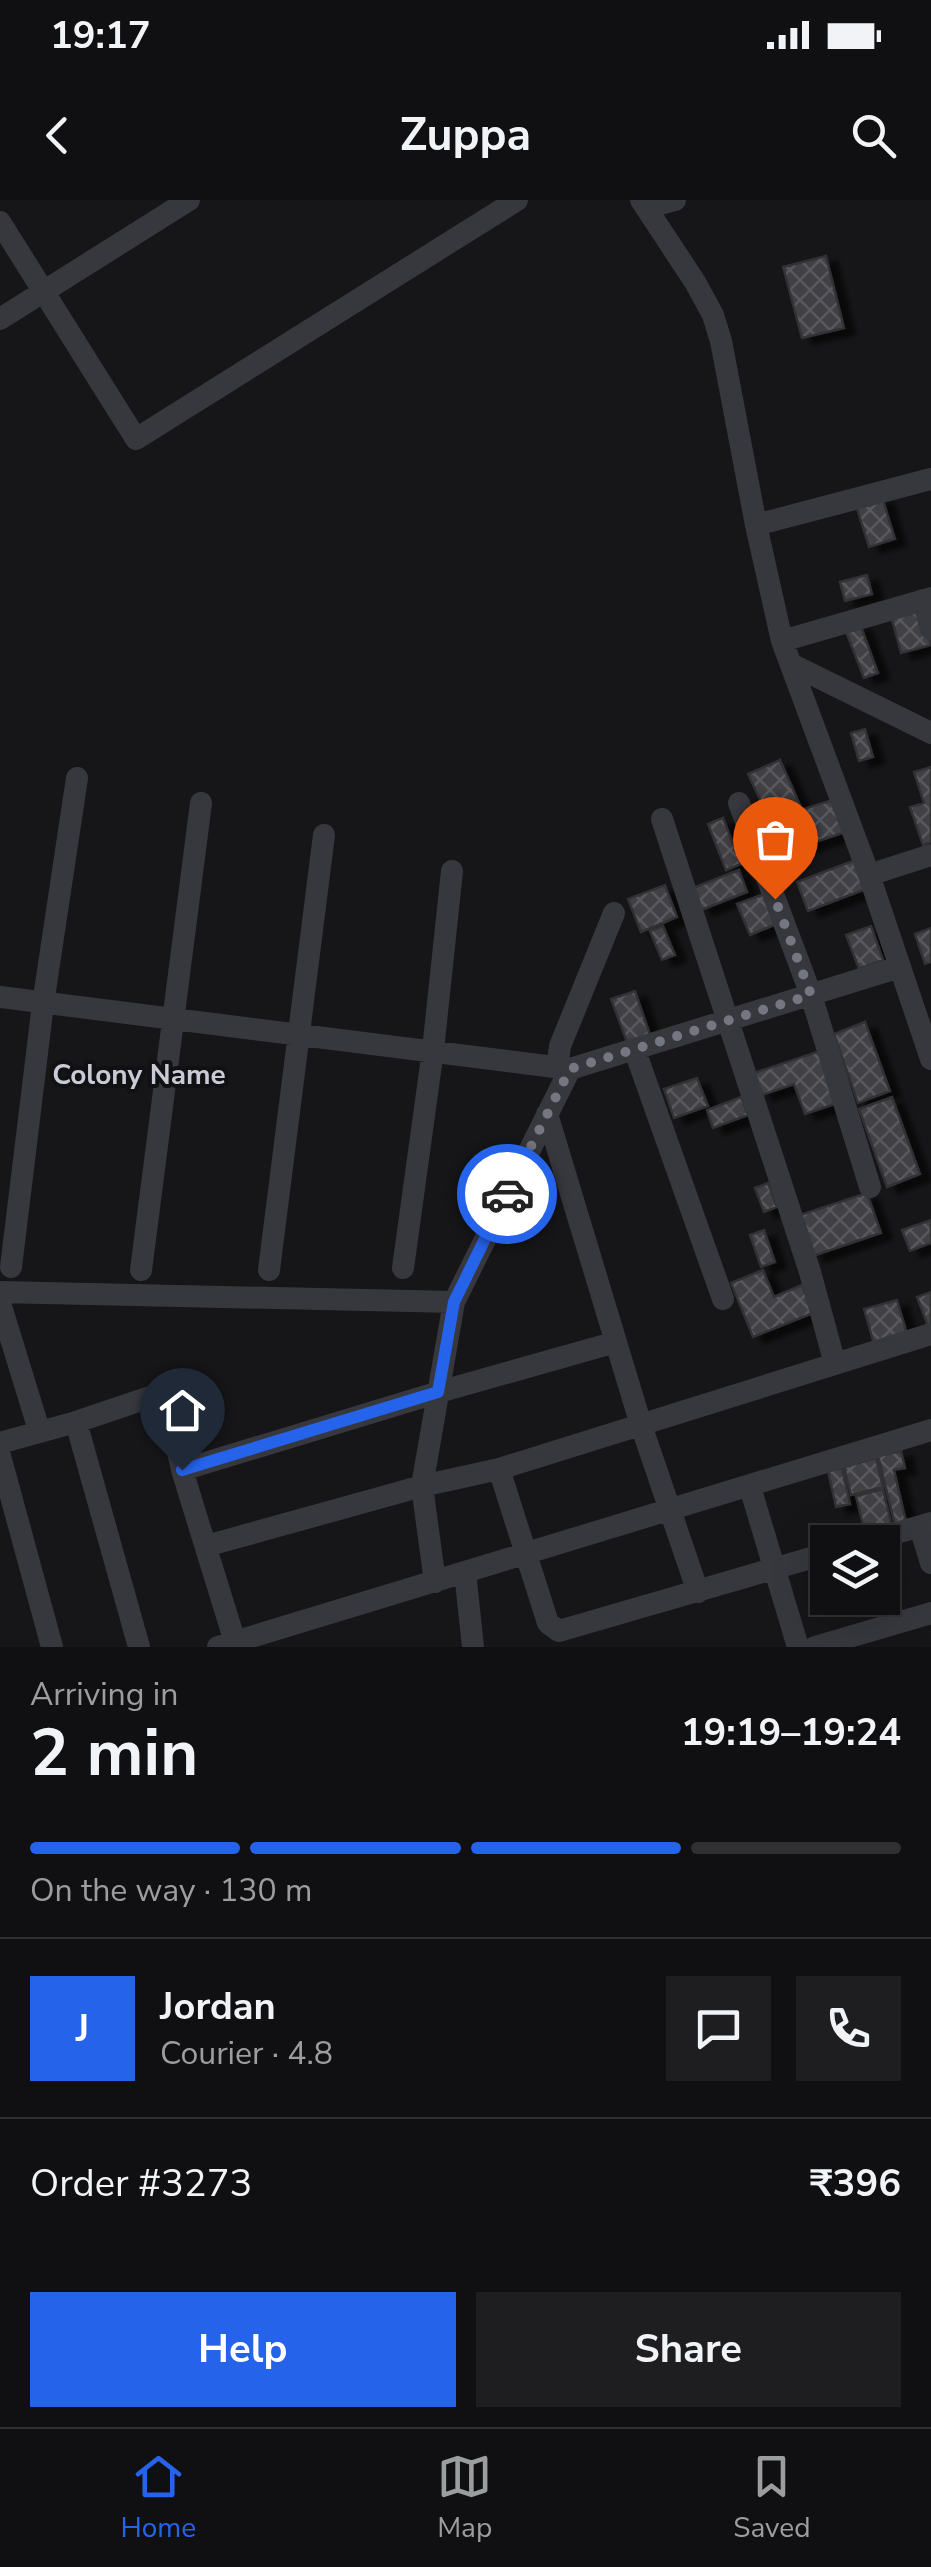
<!DOCTYPE html>
<meta charset="utf-8">
<style>
body{margin:0;font-family:"Nunito Sans",sans-serif;background:#1e1e20;color:#f1f3f6;height:100vh;display:flex;flex-direction:column;font-size:38px;white-space:nowrap}
*{box-sizing:border-box;margin:0}
p{font-size:32px;color:#9c9d9f}
.icon{flex:none;width:55px;height:55px;fill:none;stroke:currentColor;stroke-width:2;stroke-linecap:round;stroke-linejoin:round}
.map{position:relative;height:1447px;overflow:hidden}
.side{display:flex;flex-direction:column;background:#101012;flex:1}
.side>*{flex:none}
.tools{position:absolute;left:810px;top:1325px;display:grid;gap:20px}
.tools a{display:grid;place-items:center;width:90px;height:90px;border-radius:0px;background:#101012;box-shadow:0 10px 40px #0002,0 0 0 2px #303032;font-size:50px}
.pin{position:absolute;display:grid;place-items:center;width:85px;height:85px;color:#fff;margin:-102px -42px;border-radius:50% 50% 50% 0;rotate:-45deg;box-shadow:0 0 10px #0007}
.pin .icon{rotate:45deg}
.courier{position:absolute;display:grid;place-items:center;width:100px;height:100px;margin:-50px;border:8px solid #2563eb;border-radius:50%;background:#fff;color:#222;box-shadow:0 2px 12px #0007}
.head em{font-style:normal;font-weight:700}
.head div{display:flex;flex-direction:column-reverse}
.head{display:flex;align-items:center;justify-content:space-between;height:170px;padding:0 30px}
h1{font-size:65px;font-weight:700;line-height:75px}
.bar{display:grid;grid-template-columns:repeat(4,1fr);gap:15px 10px;align-content:center;height:120px;padding:0 30px}
.bar i{height:12px;border-radius:8px;background:#303032}
.bar .on{background:#2563eb}
.bar p{grid-column:span 4}
.line{display:flex;align-items:center;gap:25px;padding:0 30px;border-top:2px solid #303032}
.line div{flex:1}
.round{display:grid;place-items:center;flex:none;width:105px;height:105px;border-radius:0px;background:#1e1e20}
.action{display:flex;gap:20px;margin-top:auto;padding:20px 30px}
.action a{flex:1;height:115px;border-radius:0px;background:#2563eb;color:#fff;font-size:40px;font-weight:700;line-height:115px;text-align:center}
.action a+a{background:#1e1e20;color:#f1f3f6}
.status{display:flex;justify-content:space-between;align-items:center;height:70px;padding:0 50px;background:#101012;direction:ltr}
.status svg{height:28px;fill:currentColor}
header{display:flex;justify-content:space-between;align-items:center;height:130px;padding:0 30px;background:#101012;font-size:45px;font-weight:700}
.tabs{display:flex;justify-content:space-around;align-items:center;height:140px;border-top:2px solid #303032;background:#101012;font-size:28px;color:#9c9d9f}
.tabs a{display:grid;justify-items:center;gap:5px}
.tabs .on{color:#2563eb}
.map>svg:first-child{display:block}
.building{fill:url(#building-cross-hatch);stroke:#303034;stroke-width:2.5;filter:url(#shadow)}
.lines{fill:none;stroke-linecap:round;stroke-linejoin:round}
.street{stroke:#37373e;stroke-width:22}
.done{stroke:#747781;stroke-width:10;stroke-dasharray:0 18}
.route{stroke:#2563eb;stroke-width:12}
.labels{text-anchor:middle;dominant-baseline:central;stroke-width:8;stroke-linejoin:round;paint-order:stroke}
.neighbourhood-label{font-size:28px;font-weight:bold;fill:#c8cbd5;stroke:#111113}
</style>
<div class="status"><b>19:17</b><svg viewBox="0 0 49 12"><path d="M0 12V9h3v3zM5 12V6h3v6zM10 12V3h3v9zM15 12V0h3v12zM26 1h20v11H26zM47 4h2v5h-2z"/></svg></div>
<header><svg class="icon" aria-label="back" viewBox="0 0 24 24"><path d="M15 5l-7 7 7 7"/></svg>Zuppa<svg class="icon" aria-label="search" viewBox="0 0 24 24"><circle cx="10" cy="10" r="6"/><path d="M15 15l6 6"/></svg></header>
<div class="map">
<svg width="931" height="1447" viewBox="0 0 931 1447">
<defs>
<pattern id="building-cross-hatch" width="8" height="8" patternUnits="userSpaceOnUse" patternTransform="scale(2.5)"><rect width="8" height="8" fill="#404045"/><path d="M0 0l8 8M0 8l8-8" fill="none" stroke="#59595e"/></pattern>
<filter id="shadow"><feDropShadow dx="11" dy="6" stdDeviation="2.5" flood-color="#0009"/></filter>
</defs>
<rect width="100%" height="100%" fill="#161618"/>
<path class="building" d="M826 56 844 128 802 138 783 67Z
M882 297 895 339 869 347 856 305Z
M867 375 872 394 845 401 840 382Z
M922 410 931 445 901 453 892 419Z
M860 424 878 473 864 478 845 429Z
M865 529 873 557 859 561 851 533Z
M780 560 800 605 769 619 748 574Z
M931 567V642L923 645 910 607 924 603 914 572Z
M839 598 849 631 776 655 765 621Z
M723 618 741 664 726 670 708 624Z
M855 660 866 689 808 711 797 682Z
M739 670 747 692 701 710 693 688Z
M665 685 677 717 641 732 628 699Z
M767 693 779 723 750 735 737 704Z
M663 726 675 755 662 760 650 731Z
M871 726 883 760 859 769 846 735Z
M931 728V762L925 764 915 734Z
M635 791 650 835 627 842 611 799Z
M865 822 890 891 858 903 834 834Z
M820 851 838 903 805 914 794 884 762 895 754 873Z
M697 878 708 906 674 918 664 889Z
M741 897 748 915 713 928 707 910Z
M892 897 920 974 887 987 859 909Z
M768 983 777 1007 764 1012 755 988Z
M867 993 881 1033 813 1056 800 1015Z
M931 1020V1043L910 1051 902 1030Z
M764 1030 775 1062 761 1067 750 1035Z
M763 1070 774 1097 802 1085 813 1113 753 1137 731 1083Z
M931 1092V1128L929 1129 917 1097Z
M897 1100 907 1134 874 1144 864 1109Z
M901 1251 905 1268 894 1270 906 1322 895 1325 878 1256Z
M876 1258 883 1287 851 1295 844 1267Z
M842 1268 850 1304 836 1307 828 1271Z
M883 1289 892 1327 865 1333 856 1296Z"/>
<g class="lines">
<path class="street" d="M641 0 695 82 713 115 721 141 756 325 782 441 869 675 931 859
M646 8 675 0
M0 22 136 239 517 0
M0 119 189 0
M756 325 931 279
M923 400 931 429
M782 441 931 398
M791 464 931 533
M739 603 811 795 870 987
M662 619 810 1072 835 1164
M869 675 931 655
M0 797 570 869
M635 851 723 1099
M557 868 560 846 614 713
M547 914 641 1225 698 1392
M11 1067 43 804 77 578
M403 1068 433 850 452 671
M141 1070 201 603
M269 1070 324 635
M0 1092 454 1102
M0 1103 39 1230
M76 1222 139 1447
M0 1243 76 1222 165 1192 182 1270 235 1442
M0 1256 52 1447
M499 1269 548 1423 559 1431 828 1353
M182 1270 439 1192 616 1142
M750 1287 798 1447
M920 1327 931 1363
M865 1342 931 1323
M206 1346 422 1286 499 1269 931 1134
M465 1372 473 1447
M435 1382 422 1286 454 1102 570 869 900 767
M218 1447 931 1230
M815 1447 931 1413"/>
</g>
<g class="lines">
<path class="done" d="M507 994 570 869 811 795 775 699"/>
<path class="route" d="M182 1270 438 1192 454 1102 507 994"/>
</g>
<g class="labels">
<g class="neighbourhood-label">
<text x="139" y="875">Colony Name</text>
</g>
</g>
</svg>
<div class="tools">
<a><svg class="icon" aria-label="layers" viewBox="0 0 24 24"><path d="M12 4l9 5-9 5-9-5zM3 14l9 5 9-5"/></svg></a>
</div>
<div class="pin" style="left:775px;top:699px;background:#ea580c"><svg class="icon" aria-label="bag" viewBox="0 0 24 24"><path d="M5 8h14l-1 12H6zM9 8a3 3 0 0 1 6 0"/></svg></div>
<div class="pin" style="left:182px;top:1270px;background:#1f2937"><svg class="icon" aria-label="home" viewBox="0 0 24 24"><path d="M3 11l9-7 9 7M6 9v11h12V9"/></svg></div>
<div class="courier" style="left:507px;top:994px"><svg class="icon" aria-label="car" viewBox="0 0 24 24"><path d="M5 17H2v-5l4-1 3-4h7l3 4 3 1v5h-3M9 17h6M6 11h13"/><circle cx="7" cy="17" r="2"/><circle cx="17" cy="17" r="2"/></svg></div>
</div>
<section class="side">
<div class="head"><div><h1>2 min</h1><p>Arriving in</p></div><em>19:19–19:24</em></div>
<div class="bar"><i class="on"></i><i class="on"></i><i class="on"></i><i></i><p>On the way · 130 m</p></div>
<div class="line" style="height:180px"><b class="round" style="background:#2563eb;color:#fff">J</b><div><b>Jordan</b><p>Courier · 4.8</p></div><a class="round"><svg class="icon" aria-label="chat" viewBox="0 0 24 24"><path d="M4 5h16v11H9l-5 4z"/></svg></a><a class="round"><svg class="icon" aria-label="phone" viewBox="0 0 24 24"><path d="M5 4h4l2 5-3 2q2 4 5 5l2-3 5 2v4C11 20 4 13 5 4z"/></svg></a></div>
<div class="line" style="height:130px"><div>Order #3273</div><b>₹396</b></div>
<div class="action"><a>Help</a><a>Share</a></div>
</section>
<nav class="tabs">
<a class="on"><svg class="icon" aria-label="home" viewBox="0 0 24 24"><path d="M3 11l9-7 9 7M6 9v11h12V9"/></svg>Home</a>
<a><svg class="icon" aria-label="map" viewBox="0 0 24 24"><path d="M3 6l6-2 6 2 6-2v14l-6 2-6-2-6 2zM9 4v14M15 6v14"/></svg>Map</a>
<a><svg class="icon" aria-label="saved" viewBox="0 0 24 24"><path d="M7 4h10v16l-5-4-5 4z"/></svg>Saved</a>
</nav>
